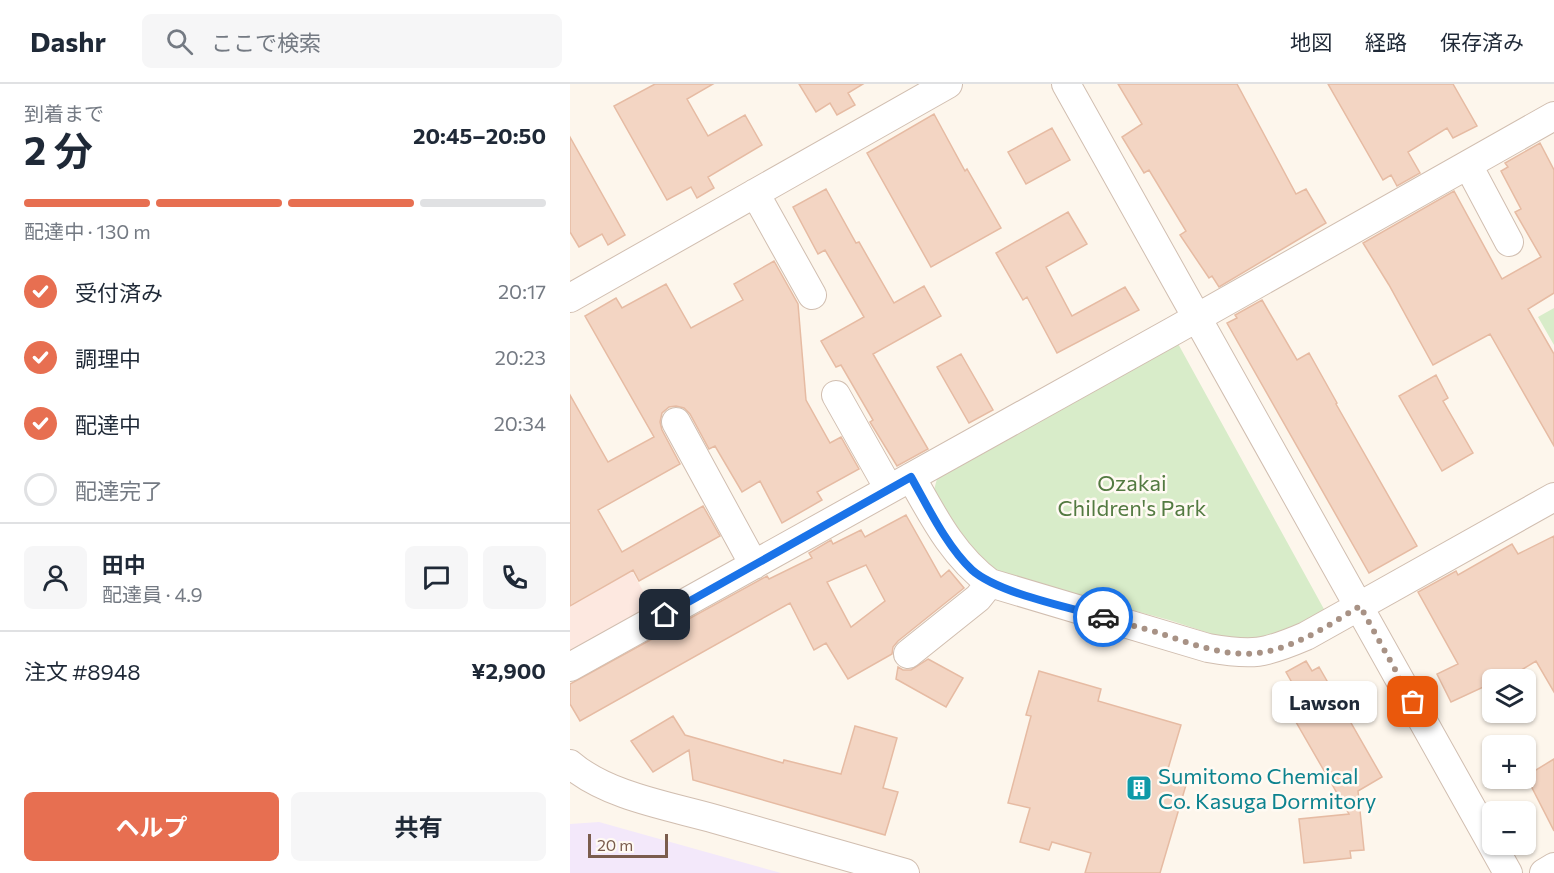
<!DOCTYPE html>
<html lang="ja">
<meta charset="utf-8">
<style>
body{margin:0;font-family:Commissioner,"Noto Sans JP",sans-serif;background:#f6f6f7;color:#1f2937;height:100vh;display:flex;flex-direction:column;font-size:22px;white-space:nowrap}
*{box-sizing:border-box;margin:0}
p{font-size:20px;color:#747a83}
.icon{flex:none;width:33px;height:33px;fill:none;stroke:currentColor;stroke-width:2;stroke-linecap:round;stroke-linejoin:round}
.map{position:relative;flex:1;overflow:hidden}
.details{display:flex;flex-direction:column;background:#fff;width:570px}
.details>*{flex:none}
.fabs{position:absolute;left:912px;top:585px;display:grid;gap:12px}
.fabs a{display:grid;place-items:center;width:54px;height:54px;border-radius:9px;background:#fff;box-shadow:0 2px 4px #0004;font-size:30px}
.scale{position:absolute;left:18px;bottom:15px;width:80px;box-sizing:border-box;padding-left:6px;border:3px solid #7a5c4d;border-top:0;font-size:16px;line-height:21px;white-space:nowrap;color:#7a5c4d;-webkit-text-stroke:4px #fffaf3;paint-order:stroke}
.pin{position:absolute;display:grid;place-items:center;width:51px;height:51px;color:#fff;margin:-26px;border-radius:12px;box-shadow:0 3px 9px #0006}
.courier{position:absolute;display:grid;place-items:center;width:60px;height:60px;margin:-30px;border:4px solid #1a73e8;border-radius:50%;background:#fff;color:#222;box-shadow:0 2px 8px #0007}
.bubble{position:absolute;height:42px;border-radius:9px;background:#fff;box-shadow:0 2px 4px #0004;font-size:20px;font-weight:700;line-height:42px;text-align:center}
.headline em{font-style:normal;font-weight:700}
.headline div{display:flex;flex-direction:column-reverse}
.headline{display:flex;align-items:center;justify-content:space-between;height:102px;padding:0 24px}
h1{font-size:39px;font-weight:700;line-height:45px}
.bar{display:grid;grid-template-columns:repeat(4,1fr);gap:9px 6px;align-content:center;height:72px;padding:0 24px}
.bar i{height:8px;border-radius:4px;background:#e0e1e3}
.bar .active{background:#e76f51}
.bar p{grid-column:span 4}
.line{display:flex;align-items:center;gap:15px;padding:0 24px;border-top:2px solid #e0e1e3}
.line div{flex:1}
.round{display:grid;place-items:center;flex:none;width:63px;height:63px;border-radius:9px;background:#f6f6f7}
ol{padding:0 24px;list-style:none}
li{display:flex;align-items:center;gap:18px;height:66px}
li p{margin-inline-start:auto}
li .icon{padding:6px;border-radius:50%;background:#e76f51;color:#fff;stroke-width:4}
li:last-child{color:#747a83}
li i{width:33px;height:33px;border:3px solid #e0e1e3;border-radius:50%}
.button{display:flex;gap:12px;margin-top:auto;padding:12px 24px}
.button a{flex:1;height:69px;border-radius:9px;background:#e76f51;color:#fff;font-size:24px;font-weight:700;line-height:69px;text-align:center}
.button a+a{background:#f6f6f7;color:#1f2937}
header{display:flex;align-items:center;gap:36px;box-sizing:border-box;height:84px;padding:0 30px;background:#fff;border-bottom:2px solid #e0e1e3}
header strong{font-size:28px}
nav{display:flex;gap:33px;margin-inline-start:auto;font-size:21px}
.search{width:420px;height:54px;background:#f6f6f7;display:flex;align-items:center;gap:15px;box-sizing:border-box;padding:0 21px;border-radius:9px;color:#747a83;font-size:22px}
main{display:flex;flex:1;min-height:0}
.map>svg:first-child{display:block}
.commercial{fill:#fde8e0}
.education{fill:#f3e8fa}
.green{fill:#d8ecc9}
.building{fill:#f3d5c3;stroke:#e6bba3;stroke-width:1.5;fill-rule:evenodd}
.lines{fill:none;stroke-linecap:round;stroke-linejoin:round}
.minor-casing{stroke:#d1beb0;stroke-width:30}
.minor{stroke:#fff;stroke-width:28}
.done{stroke:#a89285;stroke-width:6;stroke-dasharray:0 10.8}
.route{stroke:#1a73e8;stroke-width:8}
.labels{text-anchor:middle;dominant-baseline:central;stroke-width:5;stroke-linejoin:round;paint-order:stroke}
.park-label{font-size:22px;fill:#537a41;stroke:#fffaf3}
.culture-label{font-size:22px;fill:#0d838f;stroke:#fffaf3;text-anchor:start}
</style>
<header>
<strong>Dashr</strong>
<div class="search"><svg class="icon" aria-label="search" viewBox="0 0 24 24"><circle cx="10" cy="10" r="6"/><path d="M15 15l6 6"/></svg>ここで検索</div>
<nav><a>地図</a><a>経路</a><a>保存済み</a></nav>
</header>
<main>
<section class="details">
<div class="headline"><div><h1>2 分</h1><p>到着まで</p></div><em>20:45–20:50</em></div>
<div class="bar"><i class="active"></i><i class="active"></i><i class="active"></i><i></i><p>配達中 · 130 m</p></div>
<ol>
<li><svg class="icon" aria-label="check" viewBox="0 0 24 24"><path d="M5 12l5 5 9-10"/></svg>受付済み<p>20:17</p></li>
<li><svg class="icon" aria-label="check" viewBox="0 0 24 24"><path d="M5 12l5 5 9-10"/></svg>調理中<p>20:23</p></li>
<li><svg class="icon" aria-label="check" viewBox="0 0 24 24"><path d="M5 12l5 5 9-10"/></svg>配達中<p>20:34</p></li>
<li><i></i>配達完了</li>
</ol>
<div class="line" style="height:108px"><a class="round"><svg class="icon" aria-label="person" viewBox="0 0 24 24"><circle cx="12" cy="8" r="4"/><path d="M4 21q1-7 8-7t8 7"/></svg></a><div><b>田中</b><p>配達員 · 4.9</p></div><a class="round"><svg class="icon" aria-label="chat" viewBox="0 0 24 24"><path d="M4 5h16v11H9l-5 4z"/></svg></a><a class="round"><svg class="icon" aria-label="phone" viewBox="0 0 24 24"><path d="M5 4h4l2 5-3 2q2 4 5 5l2-3 5 2v4C11 20 4 13 5 4z"/></svg></a></div>
<div class="line" style="height:78px"><div>注文 #8948</div><b>¥2,900</b></div>
<div class="button"><a>ヘルプ</a><a>共有</a></div>
</section>
<div class="map">
<svg width="984" height="789" viewBox="0 0 984 789">
<rect width="100%" height="100%" fill="#fdf6ec"/>
<path class="commercial" d="M0 397 57 478 82 523 0 567Z"/>
<path class="education" d="M29 738 211 789H0V740Z"/>
<path class="green" d="M984 224V261L968 233Z
M606 256 755 527 721 546 688 556H660L599 536 435 492 416 481 391 449 364 406 368 391Z"/>
<path class="building" d="M85 0H143L117 15 138 52 175 31 192 61 138 93 144 104 127 114 121 103 97 116 44 22Z
M229 0H293L278 9 285 21 267 31 260 19 246 28Z
M548 0H667L726 110 736 105 756 139 649 203 642 192 639 194 610 151 616 147 579 86 574 89 552 53 572 40Z
M758 0H883L907 42 883 54 877 44 838 68 850 89 827 102 821 91 813 96Z
M364 30 395 87 397 85 431 144 361 183 297 69Z
M482 44 500 76 456 100 438 68Z
M0 53 55 151 38 161 32 150 9 163 0 148Z
M970 59 984 86V209L958 225 984 270V362L920 250 863 281 819 201 793 159 884 107 932 195 971 173 945 128 951 125 931 87 938 83 935 79Z
M256 105 286 159 289 158 324 219 354 202 371 232 303 270 358 365 327 382 300 338 303 336 271 281 266 283 251 257 294 233 255 166 248 170 223 123Z
M498 128 517 160 476 183 502 232 555 203 569 226 487 269 457 213 453 216 426 169Z
M204 177 228 220 236 316 260 359 271 353 289 385 247 408 252 416 212 439 190 397 172 408 145 362 139 365 120 330 114 324 106 322 99 323 92 329 90 338 92 346 110 380 28 426 52 468 133 422 150 452 69 497 63 486 0 522V311L38 378 84 353 15 232 46 214 52 224 96 200 121 244 173 216 164 200Z
M692 216 727 276 739 269 767 319 766 320 847 462 799 489 657 239 667 234 665 231Z
M391 270 423 326 399 339 367 283Z
M866 291 878 314 873 317 903 369 872 387 829 312Z
M336 431 371 493 379 486 394 504 328 557 323 563 322 570 278 595 256 559 244 566 220 519 10 637 0 620V600L197 492 199 495 242 474 239 469 261 456 263 460 291 446 295 453ZM296 481 315 517 281 543 257 498Z
M984 452V608L966 577 937 595 935 591 927 596H922L920 600 881 618 867 590 888 580 848 508 886 487 888 491 942 460 948 470Z
M358 575 393 594 376 623 326 595 328 583 333 586H341Z
M736 577 742 587 749 583 812 693 788 707 794 766 780 767 781 774 734 779 729 735 779 730 711 612 725 604 716 588Z
M469 587 531 605 528 617 611 641 595 695 616 701 590 789H515L521 769 482 758 479 766 450 758 460 724 438 719 461 632 456 631Z
M103 632 115 651 213 679 214 676 271 690 285 642 327 654 313 704 328 708 315 751 123 696 119 666 83 688 61 657Z
M984 675V747L956 692Z"/>
<g class="lines">
<g class="minor-casing">
<path id="minor" d="M496 0 938 789
M898 81 939 158
M185 109 242 211
M0 214 378 0
M266 311 319 405
M106 338 184 481
M341 393C363 432 383 472 420 499L638 564C683 572 694 570 736 552L984 413
M338 570 408 514 420 499
M0 583 607 245 984 32
M0 680C37 712 99 722 145 735 208 753 272 771 335 789
M974 789 984 783"/>
</g>
<use href="#minor" class="minor"/>
</g>
<g class="lines">
<path class="done" d="M533 533C550 538 568 543 586 548 620 559 658 575 694 568 728 562 761 540 790 522L843 618"/>
<path class="route" d="M95 531 341 393C358 423 377 463 402 486 428 509 497 523 533 533"/>
</g>
<defs>
<g id="building-square" transform="scale(1.35)"><rect x="-9" y="-9" width="18" height="18" rx="4" fill="#0f9aa8" stroke="#fffaf3"/><path d="M-4-6H4V6H1V3H-1V6H-4ZM-2.5-4.3h1.7v1.8h-1.7ZM.8-4.3h1.7v1.8H.8ZM-2.5-1h1.7V.8h-1.7ZM.8-1h1.7V.8H.8Z" fill="#fff"/></g>
</defs>
<g fill-rule="evenodd">
<use href="#building-square" x="569" y="704"/>
</g>
<g class="labels">
<g class="park-label">
<text x="562" y="398">Ozakai<tspan x="562" dy="25">Children's Park</tspan></text>
</g>
<g class="culture-label">
<text x="588" y="691">Sumitomo Chemical<tspan x="588" dy="25">Co. Kasuga Dormitory</tspan></text>
</g>
</g>
</svg>
<div class="fabs">
<a><svg class="icon" aria-label="layers" viewBox="0 0 24 24"><path d="M12 4l9 5-9 5-9-5zM3 14l9 5 9-5"/></svg></a>
<a>+</a>
<a>−</a>
</div>
<div class="scale">20 m</div>
<div class="pin" style="left:843px;top:618px;background:#ea580c"><svg class="icon" aria-label="bag" viewBox="0 0 24 24"><path d="M5 8h14l-1 12H6zM9 8a3 3 0 0 1 6 0"/></svg></div>
<div class="pin" style="left:95px;top:531px;background:#1f2937"><svg class="icon" aria-label="home" viewBox="0 0 24 24"><path d="M3 11l9-7 9 7M6 9v11h12V9"/></svg></div>
<div class="courier" style="left:533px;top:533px"><svg class="icon" aria-label="car" viewBox="0 0 24 24"><path d="M5 17H2v-5l4-1 3-4h7l3 4 3 1v5h-3M9 17h6M6 11h13"/><circle cx="7" cy="17" r="2"/><circle cx="17" cy="17" r="2"/></svg></div>
<div class="bubble" style="left:702px;top:597px;width:105px">Lawson</div>
</div>
</main>
